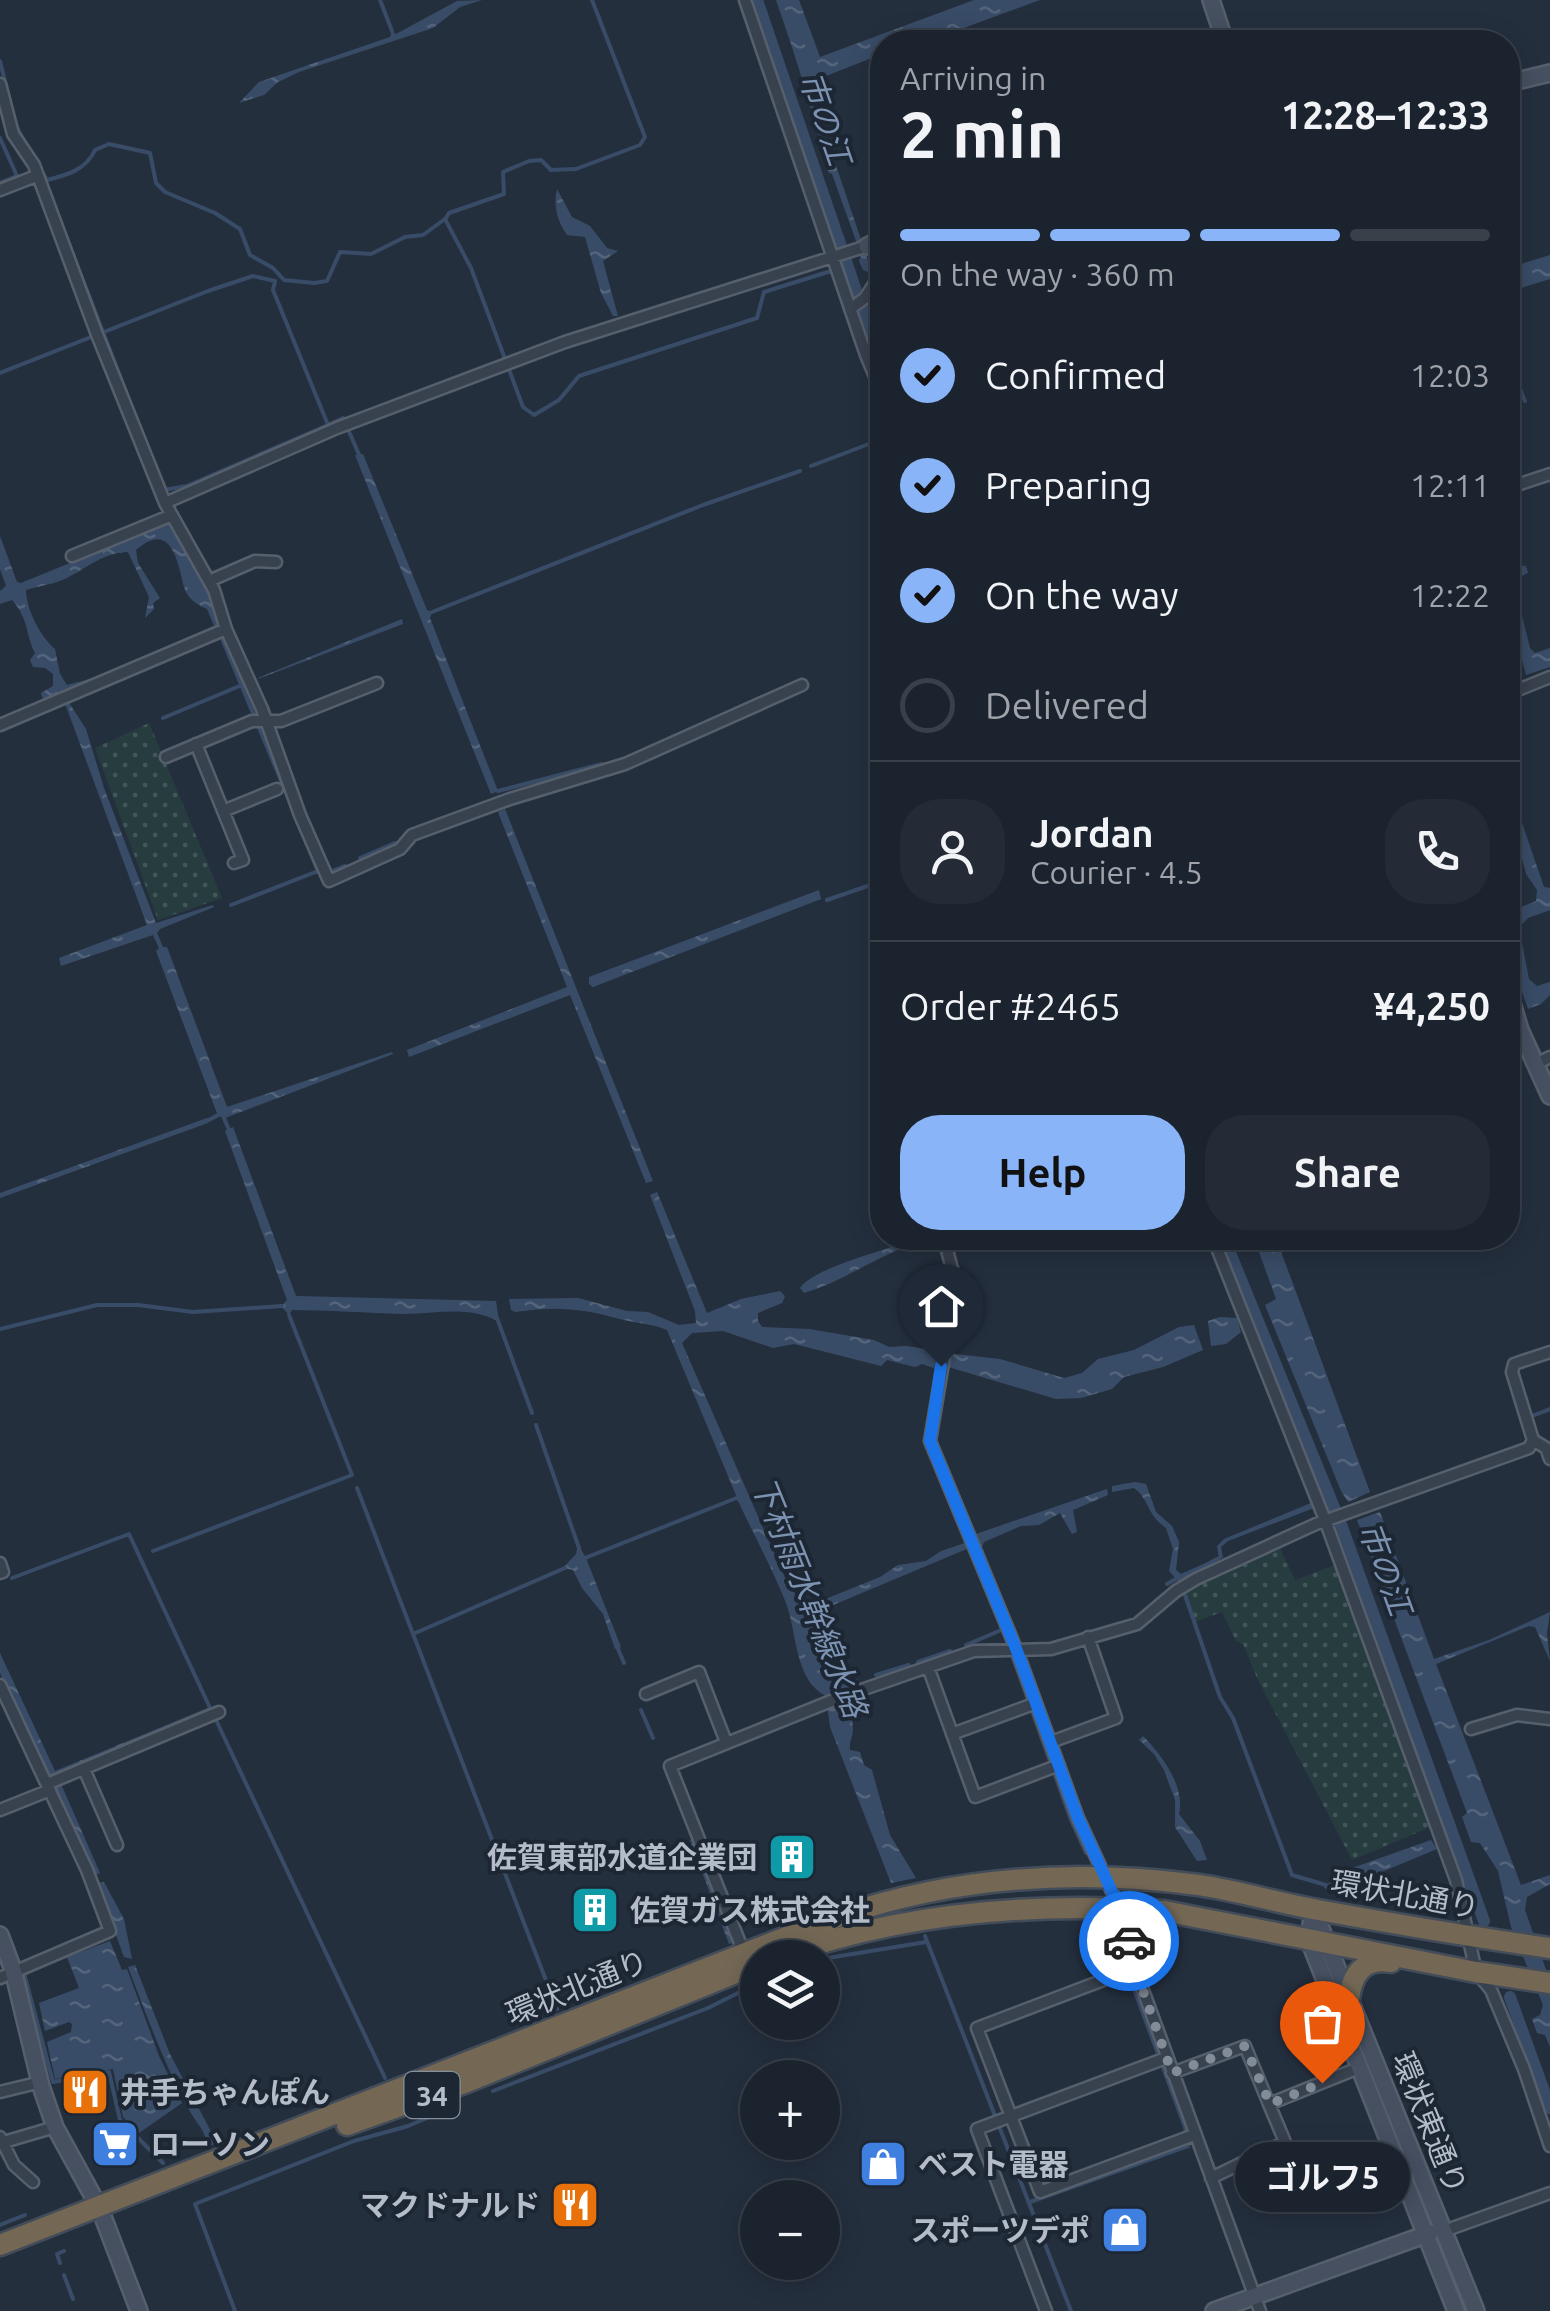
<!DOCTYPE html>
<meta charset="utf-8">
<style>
body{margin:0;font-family:Ubuntu,"Noto Sans JP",sans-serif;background:#242b36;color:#f1f3f6;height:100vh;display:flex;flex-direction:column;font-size:38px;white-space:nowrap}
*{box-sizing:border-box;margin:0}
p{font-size:32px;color:#a0a4aa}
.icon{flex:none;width:55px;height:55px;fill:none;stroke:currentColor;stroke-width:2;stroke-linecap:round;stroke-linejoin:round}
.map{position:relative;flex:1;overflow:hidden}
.details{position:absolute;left:870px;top:30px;width:650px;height:1220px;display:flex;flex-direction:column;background:#1b232e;border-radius:40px;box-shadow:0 5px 25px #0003,0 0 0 2px #39404a}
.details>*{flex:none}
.fabs{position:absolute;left:740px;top:1940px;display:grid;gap:20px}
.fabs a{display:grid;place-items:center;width:100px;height:100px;border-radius:50%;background:#1b232e;box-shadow:0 5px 25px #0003,0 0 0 2px #39404a;font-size:50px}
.pin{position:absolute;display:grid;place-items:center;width:85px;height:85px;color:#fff;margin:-102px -42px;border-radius:50% 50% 50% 0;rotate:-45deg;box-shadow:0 0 10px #0007}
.pin .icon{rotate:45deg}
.courier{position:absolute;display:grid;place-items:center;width:100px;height:100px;margin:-50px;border:8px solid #1a73e8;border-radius:50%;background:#fff;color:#222;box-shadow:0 2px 12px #0007}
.bubble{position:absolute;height:70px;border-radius:35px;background:#1b232e;box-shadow:0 5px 25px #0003,0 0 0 2px #39404a;font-size:32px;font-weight:700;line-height:70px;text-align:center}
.head em{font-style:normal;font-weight:700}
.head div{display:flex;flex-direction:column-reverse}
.head{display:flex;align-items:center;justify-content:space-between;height:170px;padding:0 30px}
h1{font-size:65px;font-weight:700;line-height:75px}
.bar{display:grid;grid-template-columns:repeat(4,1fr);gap:15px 10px;align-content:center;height:120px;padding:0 30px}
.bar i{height:12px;border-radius:8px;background:#39404a}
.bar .current{background:#8ab4f8}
.bar p{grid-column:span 4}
.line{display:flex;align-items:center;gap:25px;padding:0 30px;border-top:2px solid #39404a}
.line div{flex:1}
.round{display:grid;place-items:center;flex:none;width:105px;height:105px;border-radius:40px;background:#242b36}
ol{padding:0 30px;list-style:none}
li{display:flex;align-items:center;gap:30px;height:110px}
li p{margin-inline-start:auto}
li .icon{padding:10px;border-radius:50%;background:#8ab4f8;color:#111;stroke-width:4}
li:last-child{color:#a0a4aa}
li i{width:55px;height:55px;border:5px solid #39404a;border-radius:50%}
.button{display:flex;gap:20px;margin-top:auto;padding:20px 30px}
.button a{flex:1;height:115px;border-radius:40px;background:#8ab4f8;color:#111;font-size:40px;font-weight:700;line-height:115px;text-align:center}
.button a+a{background:#242b36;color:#f1f3f6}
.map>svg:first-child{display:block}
.grass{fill:url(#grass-dots)}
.water{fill:url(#water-ripples)}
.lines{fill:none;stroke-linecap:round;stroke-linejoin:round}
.stream{stroke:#394c67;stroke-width:4}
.canal{stroke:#394c67;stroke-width:12}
.street-casing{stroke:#565f6c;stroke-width:15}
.secondary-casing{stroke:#565f6c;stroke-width:20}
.highway-casing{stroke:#434c59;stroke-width:25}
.street{stroke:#38414e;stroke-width:10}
.secondary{stroke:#465061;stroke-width:15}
.highway{stroke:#746855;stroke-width:20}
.done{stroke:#828b98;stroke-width:10;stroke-dasharray:0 18}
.route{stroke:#1a73e8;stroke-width:12}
.labels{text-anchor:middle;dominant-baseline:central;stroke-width:8;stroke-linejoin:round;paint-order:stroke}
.shield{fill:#1d2633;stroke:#878f9c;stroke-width:2.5}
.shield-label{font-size:28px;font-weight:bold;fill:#b4bcc9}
.poi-label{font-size:30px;font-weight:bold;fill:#b4bcc9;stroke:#1d2633;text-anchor:start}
.street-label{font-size:30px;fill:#b4bcc9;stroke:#1d2633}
.water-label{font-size:32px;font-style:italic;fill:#7c92b1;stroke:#1d2633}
</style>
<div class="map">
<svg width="1550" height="2311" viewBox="0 0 1550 2311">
<defs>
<pattern id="grass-dots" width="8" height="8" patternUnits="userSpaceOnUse" patternTransform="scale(2.5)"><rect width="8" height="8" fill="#263c3f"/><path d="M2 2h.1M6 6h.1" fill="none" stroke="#435659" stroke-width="1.8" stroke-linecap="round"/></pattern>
<pattern id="water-ripples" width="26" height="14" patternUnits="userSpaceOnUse" patternTransform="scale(2.5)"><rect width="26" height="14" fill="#394c67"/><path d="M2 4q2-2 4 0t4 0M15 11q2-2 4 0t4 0" fill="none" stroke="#53647b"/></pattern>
</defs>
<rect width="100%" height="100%" fill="#242f3e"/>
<path class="grass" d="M149 723 222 898 158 920 95 748Z
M1278 1544 1295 1580 1338 1564 1433 1826 1352 1860 1257 1678 1243 1644 1236 1641 1222 1612 1195 1622 1184 1592 1196 1582Z"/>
<path class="water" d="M482 0 460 7 433 28 299 72 278 82 264 95 239 103 259 82 390 37 392 31 396 34 457 1Z
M776 0H799L820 57 974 0H1040L942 36 944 42H882V54L808 83 870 266V273L863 270 859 261 861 255 832 174 828 172C814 115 796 57 776 0Z
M557 189 572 217 590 226 607 248 618 251 603 261 618 316H613L601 293 585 237 567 235C557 221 553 205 557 189Z
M1550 255V279L1508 292V268Z
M363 454 427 610 432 612 430 618 498 791 491 794 355 455Z
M168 523 207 589 218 627 215 628 207 609C197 605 187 598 184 587 178 562 171 519 136 550L138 563 160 598 153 603 154 609 145 618 149 597 128 552C105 552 86 568 67 578 55 584 39 586 26 590 26 609 41 638 55 649L60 674 67 685 97 677 98 680 66 698 86 729 104 788 156 923 213 905 214 907 160 929 157 933 163 947H167L227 1107 392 1052 393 1054 225 1118 218 1116 156 951 159 948 153 935 61 966 59 958 147 925 63 698 48 701 42 697 41 693 53 686V674L45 668 33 667 30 660 35 653C25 634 30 621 12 600L0 604V591L6 586 0 569V536L17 582 21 583Z
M1511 564 1526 566 1528 573 1513 580 1530 648 1535 653 1550 648V667L1526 675C1520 648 1499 589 1511 564Z
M402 619 403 624 258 679V678Z
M1508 782 1544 887 1550 888V910L1528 918 1519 927 1529 979 1537 986 1550 982V995L1541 1004 1528 1009 1508 951V912L1536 901 1537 890 1526 874 1516 836 1508 825Z
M505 809 653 1181 646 1183 570 995 409 1057 407 1050 567 987 498 812Z
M819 890 821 899 593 987 589 984V977Z
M207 1118 208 1123 0 1198V1193Z
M233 1127 296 1296 496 1301 499 1322C469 1305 436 1314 404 1314 367 1313 330 1310 292 1310L289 1315 281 1306 287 1300 225 1131Z
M657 1192 707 1313 741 1299 780 1291 785 1296 782 1303 758 1313V1321L762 1327 809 1329 874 1340 889 1347 907 1346 938 1351 934 1368 922 1364 915 1367 887 1360 881 1366 794 1344 773 1348 723 1331 692 1333 682 1343 789 1587 804 1603 823 1600 880 1577 898 1565 926 1561 941 1551 965 1543 969 1548 819 1611 817 1615 822 1622 811 1640 827 1672 841 1681 857 1679 859 1682 834 1693 839 1703 846 1700C849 1709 853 1719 853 1729 853 1737 849 1741 850 1750L860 1752 864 1765 872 1770 890 1835 916 1878 891 1883 830 1727 826 1696C794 1680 797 1631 786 1603 772 1568 754 1535 738 1501L734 1499 736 1495 667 1330C651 1323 637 1324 620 1319 581 1308 556 1306 515 1312L511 1310 509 1299 578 1298 627 1311 648 1312 679 1325 696 1323 695 1311 650 1195Z
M916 1238H935C888 1247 849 1280 804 1293L800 1288C814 1267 889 1250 916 1238Z
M1254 1238H1276L1370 1492 1348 1502 1341 1491 1265 1305 1276 1299Z
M1220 1317 1237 1318 1241 1332 1226 1344 1211 1346 1208 1321Z
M1194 1325 1203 1350 1163 1367 1124 1377 1112 1389 1081 1398 1056 1399 945 1366 947 1353 1000 1359 1064 1378 1082 1373 1098 1359 1134 1350 1179 1327Z
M1135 1482 1146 1484 1156 1512 1172 1526 1179 1542 1176 1570 1181 1574 1210 1561 1212 1564 1179 1582 1169 1571 1173 1549 1166 1528C1146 1514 1150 1500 1134 1488L1112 1492V1486Z
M1107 1489 1108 1495 1073 1510 1077 1532 1072 1534 1060 1513 1039 1525 1021 1526 984 1542 981 1549 1013 1623 1010 1624 973 1535Z
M1311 1503 1314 1508 1228 1541 1221 1547 1223 1558H1219L1217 1546 1224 1539Z
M1380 1512 1434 1659 1489 1640 1550 1612 1547 1633 1550 1661 1535 1627 1529 1626 1436 1664 1521 1885 1550 1875V1884L1527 1897 1525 1910 1550 1981V2047L1545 2035 1537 2033 1532 2019 1540 2015 1543 2005 1511 1927 1498 1871 1480 1843 1471 1842 1462 1817 1467 1813 1357 1520Z
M578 1544 586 1558 621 1647 615 1649 603 1614 582 1588 573 1570 563 1568 576 1554Z
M0 1653 55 1771 210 1707 211 1710 48 1779 0 1673Z
M1143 1736C1161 1754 1186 1787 1179 1814L1200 1841 1207 1860 1197 1861 1175 1827V1800L1164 1770 1154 1754 1139 1740Z
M61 1784 100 1873 93 1876 52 1788Z
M694 1838 734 1942 729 1944 690 1840Z
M1431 1840 1437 1849 1360 1881 1347 1893 1324 1888 1338 1873Z
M104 1882 124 1919 132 1959 124 1957 97 1883Z
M110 1941 122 1970 127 1969 159 2056 182 2103 139 2133 123 2117 113 2069 55 2079 47 2042 71 2032 72 2024 69 2022 45 2031 39 2003 79 1988 67 1957Z
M135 1965 170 2054 217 2143 207 2147C207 2133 198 2125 191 2113 165 2067 147 2016 128 1967Z"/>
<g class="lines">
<path class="stream" d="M380 0 392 31
M0 61 13 114
M15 124 27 146
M0 138 17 176 0 183
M42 172 47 180C67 175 86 170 95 150L109 144 150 153 156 183 165 192 215 213 240 229 250 255 273 268 284 280 314 283 327 281 340 252 371 254 405 237 423 235 445 219 471 268 523 407 534 415 559 400 579 376 757 318 764 292 847 266
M59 218 138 423
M446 218 449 213 504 194 503 172 529 161 541 160 551 170 576 169 640 145 645 137 592 0
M1508 359 1525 401
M0 373 208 291 253 276 275 281 273 290 328 425 343 418 361 459
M811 466 882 439
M158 474 164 490 187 486 328 425
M432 612 703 505 800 471
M221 636 292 807
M163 718 242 685
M498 791 602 764
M301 830 318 871
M360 858 395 843
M332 871 345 866
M827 900 882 881
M231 905 318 871 320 874
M207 1121 222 1113 229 1130
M497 1318 532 1413
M0 1329 97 1305H138L193 1312 282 1306
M1532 1416 1550 1409
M536 1425 579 1548
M357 1488 557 2009
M153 1551 352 1475 289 1315
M585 1558 734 1499
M1210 1563 1219 1558
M12 1578 129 1534 211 1710
M1167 1584 1176 1579
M1184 1592 1220 1697 1233 1718 1292 1875 1326 1885
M413 1634 565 1568
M616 1644 624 1663
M966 1645 999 1631
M1012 1655 1071 1820 1086 1853
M918 1662 950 1651
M876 1675 909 1665
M641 1710 653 1738
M216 1720 385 2078
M925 1936 1071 2311
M822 1959 926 1942
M24 1973 53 2082 109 2072 120 2120 163 2163
M493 2091 708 2008 758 1983
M1030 2202 1188 2146 1185 2127 1130 1978 1128 1964
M0 2225 25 2215
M60 2263 57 2254 64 2251
M64 2275 73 2299
M235 2311 195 2204 354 2141 408 2126 453 2107"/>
<path class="canal" d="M757 0 882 367
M1224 1238 1342 1527 1484 1921
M1510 1997 1550 2108"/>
<g class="street-casing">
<path id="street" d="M745 0 866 355 882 393
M0 84 13 134 34 165 96 332 165 503
M0 190 36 176
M850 309 865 298 882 272
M1508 488 1550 474
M72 556 172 515
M209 581 255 561 276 562
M802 685 625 764 510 799 412 835 400 849 329 881 300 815 262 709 226 629 214 590 165 503 337 428 565 342 867 246
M1508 694 1550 677
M0 725 226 629
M196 744 243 860 234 863
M166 757 252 721H281L377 683
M223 811 277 789
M1534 1065 1550 1057
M1213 1238 1325 1520 1456 1880 1476 1972 1491 1990 1524 2069 1550 2146
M944 1239 954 1276 955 1292 930 1441 1017 1651 1078 1818 1125 1920 1135 1968 1260 2311
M1533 1440 1546 1448 1550 1459
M0 1563 3 1572 0 1573
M928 1667 975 1797 1059 1765
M0 1685 87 1870 110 1931 0 1978
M646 1694 699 1672 726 1742
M1471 1729 1517 1715 1550 1719
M952 1734 1036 1703
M1051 1742 1116 1718 1088 1637
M84 1769 117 1845
M47 1784 219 1712
M0 1810 50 1790
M744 1953 670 1766 841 1697 974 1651 1051 1649 1137 1624 1176 1591 1196 1579 1316 1524 1529 1448 1533 1440 1512 1372 1514 1364 1550 1352
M1135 1968 977 2028 1040 2192 1194 2135
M1172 2073 1245 2046 1269 2104
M0 2092 41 2082
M0 2137 14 2165 33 2182
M4 2142 55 2127
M1211 2178 1285 2142 1269 2104 1361 2067
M1444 2231 1550 2193
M1046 2311 977 2129 1166 2058"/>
</g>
<g class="secondary-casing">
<path id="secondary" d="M1211 0 1225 42
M1508 83 1550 73
M867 246 882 239
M1508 990 1520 1030 1550 1096
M1313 1909 1476 2311
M1313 1909 1309 1940 1456 2311
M0 1935 13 1970 41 2086 55 2127 100 2209 139 2311
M1214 2311 1430 2233"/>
</g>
<g class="highway-casing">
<path id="highway" d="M776 1958C898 1913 1034 1902 1164 1911L1476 1972 1550 1983
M1349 1999C1352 1973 1364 1958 1391 1962
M347 2125 467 2082 758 1964
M0 2245 840 1916C957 1876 1077 1869 1199 1885 1239 1891 1278 1903 1318 1910 1395 1924 1472 1937 1550 1948"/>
</g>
<use href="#street" class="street"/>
<use href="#secondary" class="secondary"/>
<use href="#highway" class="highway"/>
</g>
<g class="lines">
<path class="done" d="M1129 1941 1135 1968 1172 2073 1245 2046 1270 2104 1322 2083"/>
<path class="route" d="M941 1366 930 1441 1017 1651 1078 1818 1125 1920 1129 1941"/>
</g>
<defs>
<g id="building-square" transform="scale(2.5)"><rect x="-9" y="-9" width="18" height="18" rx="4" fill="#0f9aa8" stroke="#1d2633"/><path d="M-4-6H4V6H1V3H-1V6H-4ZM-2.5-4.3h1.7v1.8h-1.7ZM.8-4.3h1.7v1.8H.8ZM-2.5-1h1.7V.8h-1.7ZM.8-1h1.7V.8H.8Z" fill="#fff"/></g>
<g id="restaurant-square" transform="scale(2.5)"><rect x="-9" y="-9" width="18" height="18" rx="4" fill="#e8710a" stroke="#1d2633"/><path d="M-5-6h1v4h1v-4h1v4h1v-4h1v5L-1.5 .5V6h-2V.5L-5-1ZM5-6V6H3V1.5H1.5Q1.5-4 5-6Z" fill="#fff"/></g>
<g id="supermarket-square" transform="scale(2.5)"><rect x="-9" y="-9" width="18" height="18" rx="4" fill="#3f7fe0" stroke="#1d2633"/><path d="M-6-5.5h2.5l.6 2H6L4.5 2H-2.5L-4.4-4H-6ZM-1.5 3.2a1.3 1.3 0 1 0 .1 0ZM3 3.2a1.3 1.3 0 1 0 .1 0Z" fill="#fff"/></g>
<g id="shop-square" transform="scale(2.5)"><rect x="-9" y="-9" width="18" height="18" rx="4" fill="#3f7fe0" stroke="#1d2633"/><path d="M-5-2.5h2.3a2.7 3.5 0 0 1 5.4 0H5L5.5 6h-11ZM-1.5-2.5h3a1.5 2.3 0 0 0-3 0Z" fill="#fff"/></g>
</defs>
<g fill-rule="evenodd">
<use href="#building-square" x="792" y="1857"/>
<use href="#building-square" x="595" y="1910"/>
<use href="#restaurant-square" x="85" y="2092"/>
<use href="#supermarket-square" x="115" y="2144"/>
<use href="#shop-square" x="883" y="2164"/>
<use href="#restaurant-square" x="575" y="2205"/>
<use href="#shop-square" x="1125" y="2230"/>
</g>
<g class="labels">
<rect class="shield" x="404.5" y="2072" width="55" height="46" rx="8"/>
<g class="shield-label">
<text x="432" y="2095">34</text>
</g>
<g class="poi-label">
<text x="757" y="1857" text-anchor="end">佐賀東部水道企業団</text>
<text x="630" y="1910">佐賀ガス株式会社</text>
<text x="120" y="2092">井手ちゃんぽん</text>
<text x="150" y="2144">ローソン</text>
<text x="918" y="2164">ベスト電器</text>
<text x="540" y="2205" text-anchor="end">マクドナルド</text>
<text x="1090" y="2230" text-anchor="end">スポーツデポ</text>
</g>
<g class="street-label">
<text transform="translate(1405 1894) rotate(10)">環状北通り</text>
<text transform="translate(577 1987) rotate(-22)">環状北通り</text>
<text transform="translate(1430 2123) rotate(68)">環状東通り</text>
</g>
<g class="water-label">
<text transform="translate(826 118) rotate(71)">市の江</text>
<text transform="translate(1386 1568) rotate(70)">市の江</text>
<text transform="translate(810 1597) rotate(68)">下村雨水幹線水路</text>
</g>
</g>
</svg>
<div class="fabs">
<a><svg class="icon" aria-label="layers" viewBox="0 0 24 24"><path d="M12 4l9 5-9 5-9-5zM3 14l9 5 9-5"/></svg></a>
<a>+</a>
<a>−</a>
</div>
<div class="pin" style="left:1322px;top:2083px;background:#ea580c"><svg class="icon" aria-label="bag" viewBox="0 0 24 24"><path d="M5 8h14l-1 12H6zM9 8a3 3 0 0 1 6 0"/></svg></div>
<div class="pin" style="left:941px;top:1366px;background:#1f2937"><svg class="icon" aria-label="home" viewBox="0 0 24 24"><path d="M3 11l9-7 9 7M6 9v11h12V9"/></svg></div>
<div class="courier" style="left:1129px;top:1941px"><svg class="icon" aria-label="car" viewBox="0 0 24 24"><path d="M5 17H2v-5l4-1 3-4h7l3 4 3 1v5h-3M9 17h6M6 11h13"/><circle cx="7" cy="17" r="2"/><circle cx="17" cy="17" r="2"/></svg></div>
<div class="bubble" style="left:1235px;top:2142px;width:175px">ゴルフ5</div>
<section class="details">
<div class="head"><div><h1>2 min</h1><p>Arriving in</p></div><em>12:28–12:33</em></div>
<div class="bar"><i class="current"></i><i class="current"></i><i class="current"></i><i></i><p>On the way · 360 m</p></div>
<ol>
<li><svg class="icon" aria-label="check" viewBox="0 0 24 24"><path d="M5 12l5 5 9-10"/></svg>Confirmed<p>12:03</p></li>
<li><svg class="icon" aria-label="check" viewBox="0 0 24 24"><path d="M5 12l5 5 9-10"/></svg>Preparing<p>12:11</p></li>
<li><svg class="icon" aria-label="check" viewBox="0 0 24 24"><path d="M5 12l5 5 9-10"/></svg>On the way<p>12:22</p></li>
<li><i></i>Delivered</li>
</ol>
<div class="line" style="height:180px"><a class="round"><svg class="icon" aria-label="person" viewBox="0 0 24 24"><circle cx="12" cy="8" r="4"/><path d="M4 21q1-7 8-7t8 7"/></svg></a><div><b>Jordan</b><p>Courier · 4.5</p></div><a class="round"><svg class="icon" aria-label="phone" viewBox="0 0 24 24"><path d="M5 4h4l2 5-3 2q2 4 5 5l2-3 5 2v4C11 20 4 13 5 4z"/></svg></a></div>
<div class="line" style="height:130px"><div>Order #2465</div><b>¥4,250</b></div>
<div class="button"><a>Help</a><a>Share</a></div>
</section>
</div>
